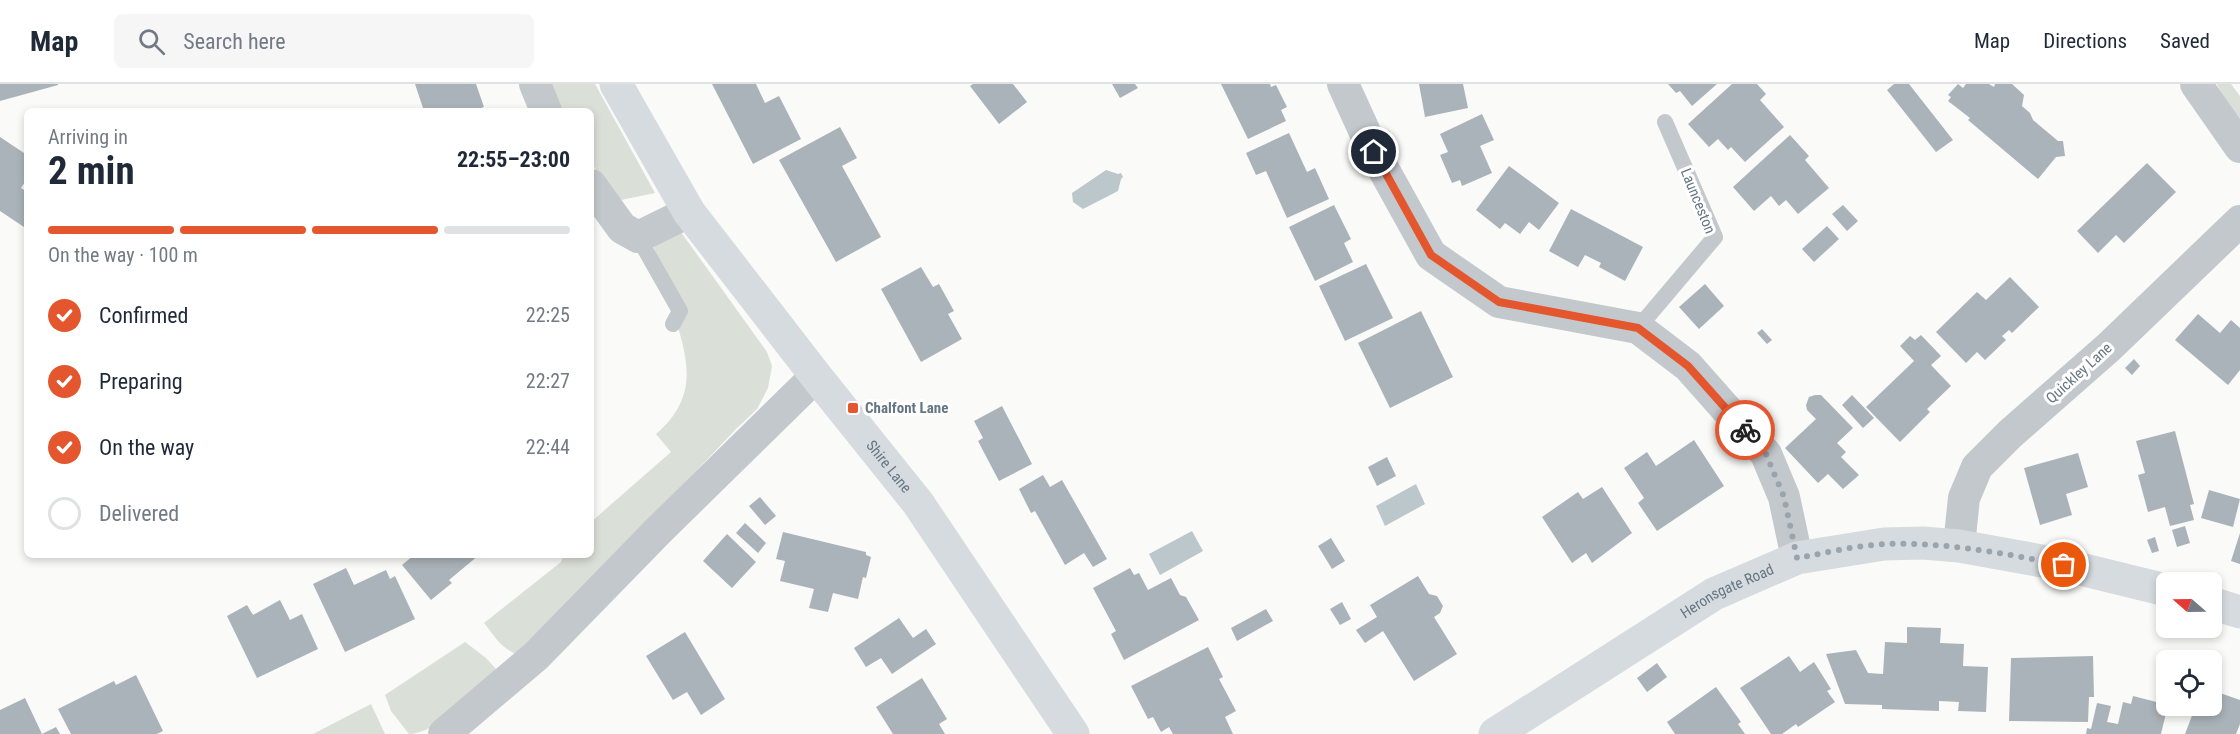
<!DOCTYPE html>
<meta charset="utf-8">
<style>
body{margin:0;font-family:"Roboto Condensed",sans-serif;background:#f6f6f7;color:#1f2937;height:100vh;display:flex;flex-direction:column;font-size:22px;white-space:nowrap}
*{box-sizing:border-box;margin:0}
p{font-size:20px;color:#747a83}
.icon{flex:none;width:33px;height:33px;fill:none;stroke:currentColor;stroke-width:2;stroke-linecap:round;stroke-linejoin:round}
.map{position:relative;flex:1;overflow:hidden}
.side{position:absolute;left:24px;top:24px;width:570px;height:450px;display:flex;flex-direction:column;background:#fff;border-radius:9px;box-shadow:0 3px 9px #0003}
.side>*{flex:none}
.needle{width:39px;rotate:290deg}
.tools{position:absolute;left:2156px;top:488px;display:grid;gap:12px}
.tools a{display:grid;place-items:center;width:66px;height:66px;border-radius:9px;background:#fff;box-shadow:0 3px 9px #0003;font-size:30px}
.pin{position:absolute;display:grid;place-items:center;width:51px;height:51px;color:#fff;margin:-26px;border:3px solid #fff;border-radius:50%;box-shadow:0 2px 6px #0007}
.courier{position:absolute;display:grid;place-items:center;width:60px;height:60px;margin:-30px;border:4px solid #e4572e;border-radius:50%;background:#fff;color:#222;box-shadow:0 2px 8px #0007}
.head em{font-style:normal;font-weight:700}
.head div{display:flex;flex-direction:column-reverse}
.head{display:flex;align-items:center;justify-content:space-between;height:102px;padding:0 24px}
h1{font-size:39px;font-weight:700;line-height:45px}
.bar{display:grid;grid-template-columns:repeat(4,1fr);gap:9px 6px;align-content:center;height:72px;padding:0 24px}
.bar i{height:8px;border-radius:4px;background:#e0e1e3}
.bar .selected{background:#e4572e}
.bar p{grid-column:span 4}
ol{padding:0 24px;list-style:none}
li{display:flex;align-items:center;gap:18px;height:66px}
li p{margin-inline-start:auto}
li .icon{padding:6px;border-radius:50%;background:#e4572e;color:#fff;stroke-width:4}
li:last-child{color:#747a83}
li i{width:33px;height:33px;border:3px solid #e0e1e3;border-radius:50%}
header{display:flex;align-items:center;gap:36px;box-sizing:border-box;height:84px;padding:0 30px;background:#fff;border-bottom:2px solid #e0e1e3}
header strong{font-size:28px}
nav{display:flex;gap:33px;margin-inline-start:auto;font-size:21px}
.search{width:420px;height:54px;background:#f6f6f7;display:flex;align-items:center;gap:15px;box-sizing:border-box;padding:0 21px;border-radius:9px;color:#747a83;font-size:22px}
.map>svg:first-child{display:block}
.green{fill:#dadfd7}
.water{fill:#bbc7cb}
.building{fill:#aab3b9}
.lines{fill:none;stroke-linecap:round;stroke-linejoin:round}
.lane{stroke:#c3c8cc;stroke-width:16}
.street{stroke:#c3c8cc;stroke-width:32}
.secondary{stroke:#d6dbdf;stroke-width:33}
.done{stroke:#99a4ac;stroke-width:6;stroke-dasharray:0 10.8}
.route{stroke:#e4572e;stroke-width:8}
.poi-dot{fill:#e4572e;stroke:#fff;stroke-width:2}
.labels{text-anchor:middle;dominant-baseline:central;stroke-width:6;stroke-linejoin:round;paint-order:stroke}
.street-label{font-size:15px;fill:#657683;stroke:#fff}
.poi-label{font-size:15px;font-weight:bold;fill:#657683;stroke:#fff;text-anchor:start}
</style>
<header>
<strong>Map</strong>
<div class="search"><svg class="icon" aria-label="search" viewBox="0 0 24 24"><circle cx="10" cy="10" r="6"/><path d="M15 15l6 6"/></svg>Search here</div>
<nav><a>Map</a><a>Directions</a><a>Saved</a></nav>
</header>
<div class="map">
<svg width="2240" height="650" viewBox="0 0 2240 650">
<rect width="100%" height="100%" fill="#fafaf8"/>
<path class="green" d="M550 0H595L655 109 616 117 591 78V27H562Z
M2218 0H2231L2240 12V35L2233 28 2217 1Z
M678 144 767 268 772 282 768 304 757 325 736 345 683 401 517 570C501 565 494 551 484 539L561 478 564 471H591V438L671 368 656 350C700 312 688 275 673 227 667 204 660 182 653 160Z
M465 558 486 574 496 585V589C476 607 436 650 409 650L391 627 385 611Z
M371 620 385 650H313Z"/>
<path class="water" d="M1106 86 1118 90 1121 89 1123 93 1121 95 1118 107 1083 125 1073 118 1072 109Z
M1416 400 1425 420 1385 442 1376 422Z
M1192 447 1203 467 1160 491 1149 470Z"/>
<path class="building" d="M0 0H58V1L0 17Z
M415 0H476L484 23 471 27H424Z
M712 0H756L765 19 779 12 801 55 753 80Z
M973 0H1013L1027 18 999 40 970 2Z
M1112 0H1135L1138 4 1120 14Z
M1221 0H1270L1271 3 1276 1 1287 23 1281 26 1286 37 1248 55Z
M1419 0H1463L1468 24 1425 33Z
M1668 0H1717L1692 22 1680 7 1676 9Z
M1732 0H1757L1766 10 1760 16 1784 43 1745 78 1731 63 1728 66 1718 55 1709 63 1688 40Z
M1894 0H1909L1953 56 1936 68 1887 6Z
M1958 0 1963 4 1966 0H1989L1994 3 1995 0H2012L2024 11 2022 22 2030 29 2033 36 2058 57H2063L2065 72 2056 73 2038 95 1968 36 1970 34 1948 17 1951 13 1948 11Z
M1482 30 1494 56 1480 62 1492 89 1462 102 1460 96 1452 99 1440 71 1448 68 1440 50Z
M840 43 857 74 842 82 881 153 836 178 779 76Z
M1289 49 1307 88 1315 84 1329 115 1287 134 1266 87 1256 91 1246 69Z
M1790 51 1809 72 1805 76 1829 104 1798 130 1786 116 1779 122 1771 112 1754 127 1733 103Z
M0 53 27 71V95L21 104 27 108V145L0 127Z
M2147 79 2176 108 2124 159 2116 151 2098 169 2077 147Z
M1509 82 1559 119 1539 146 1529 138 1520 150 1505 139 1500 145 1476 126Z
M1334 121 1351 155 1344 159 1353 178 1315 197 1289 143Z
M1843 121 1858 137 1847 147 1832 130Z
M1571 125 1643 163 1625 197 1599 183 1601 179 1585 171 1578 183 1549 167Z
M1827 142 1839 155 1814 178 1802 165Z
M1366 180 1393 234 1345 257 1319 202Z
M921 183 933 203 939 200 954 227 948 230 962 255 921 278 881 205Z
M2010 193 2039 223 2012 249 2009 246 2002 252 2006 256 1985 276 1977 268 1966 279 1936 248 1977 208 1986 216Z
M1705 200 1724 222 1699 245 1679 223Z
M1421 227 1453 293 1390 324 1358 259Z
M2198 230 2220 249 2231 236 2240 244V286L2228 301 2175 256Z
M1762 245 1772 256 1767 260 1757 249Z
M1921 251 1941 272 1931 281 1951 302 1927 325 1930 328 1900 358 1866 323 1914 277 1900 262 1910 252 1915 256Z
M2134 275 2140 282 2132 291 2125 284Z
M1815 311H1821L1853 344 1837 359 1846 368 1841 373 1859 391 1843 405 1828 390 1818 399 1785 364 1816 335 1807 326 1806 321 1809 313Z
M1852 311 1874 334 1863 344 1842 321Z
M1002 322 1032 380 999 397 978 357 983 354 974 337Z
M2175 347 2194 420 2190 421 2194 436 2170 442 2165 423 2148 428 2138 391 2145 389 2136 357Z
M1694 356 1724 402 1657 447 1638 419 1644 414 1624 384 1647 368 1656 382Z
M2078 369 2088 403 2066 410 2072 431 2040 441 2024 384Z
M1387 373 1396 392 1377 402 1368 383Z
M1043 391 1050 403 1062 396 1107 475 1093 483 1084 469 1065 481 1035 427 1031 429 1019 405Z
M1602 403 1632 449 1592 479 1586 469 1572 479 1542 433 1578 408 1583 415Z
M2209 406 2240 415 2233 443 2201 434Z
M760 413 776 432 765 441 749 422Z
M745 439 766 459 758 469 736 449Z
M2185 442 2190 459 2177 463 2172 446Z
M783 448 866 468V471L871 473 866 494 863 493 858 515 833 509 828 528 809 524 814 505 780 497 785 477 776 475Z
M2240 449V480L2231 477Z
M727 450 756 478 732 504 703 477Z
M2155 453 2159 467 2152 469 2147 456Z
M1331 454 1345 477 1332 485 1318 462Z
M414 471H479L449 496 452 499 431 516 402 481Z
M346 484 354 501 386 486 390 495 395 492 415 535 345 568 313 500Z
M1130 484 1134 491 1139 489 1148 506 1171 494 1180 511 1186 513 1199 536 1124 576 1111 550 1116 547 1093 504Z
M1418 492 1429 510 1437 512 1443 522 1440 529 1434 533 1457 570 1414 597 1383 547 1365 559 1356 546 1377 533 1370 521Z
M280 516 290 536 302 530 318 565 257 594 227 532 247 521 253 531Z
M1342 518 1351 535 1340 541 1330 525Z
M1266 525 1273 537 1237 557 1231 544Z
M899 534 913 554 926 545 936 560 892 590 881 574 866 583 854 564Z
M1907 543 1941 544 1940 559 1964 560 1963 582 1988 583 1986 628 1958 627 1959 618 1939 617V627L1882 625V621L1845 620 1826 570 1856 566 1868 589 1883 590 1885 558 1907 559Z
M685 548 725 615 701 631 687 608 673 616 646 572Z
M1208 563 1223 593 1219 595 1236 627 1225 633 1233 650H1173L1169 643 1161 648 1153 633 1148 635 1131 602Z
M1789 572 1800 588 1814 578 1831 605 1827 607 1835 618 1798 643 1796 640 1782 650H1771L1740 604Z
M2093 572 2094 613H2089L2088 638 2009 637 2011 574Z
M1657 579 1667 593 1647 608 1637 594Z
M136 591 163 647 157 650H71L58 625 114 597 116 601Z
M922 594 947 635 939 640 945 650H893L876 623Z
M1716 603 1741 638 1738 640 1745 650H1675L1667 638Z
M2220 609 2240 616V640L2236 650H2185L2196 621 2213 628Z
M2133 612 2168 621 2161 650H2086L2087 644 2091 645 2097 619 2111 622 2107 638 2118 640 2123 618 2131 620Z
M25 614 42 650H0V626Z
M56 643 60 650H42Z"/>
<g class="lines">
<path class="lane" d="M638 153 680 227 673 240
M1638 244 1715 153 1665 38"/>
<path class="street" d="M535 0 546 27
M1343 0 1374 68 1431 171 1499 218 1638 244 1688 282 1766 370 1784 413 1797 474
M2196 0 2240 63
M591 101 622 144 638 153 689 128
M1959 462 1964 414 1977 383 2010 350 2109 263 2240 137
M444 650 536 572 658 447 816 292"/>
<g class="secondary">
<path id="s1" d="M616 0 689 128 816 292 918 419 1073 650"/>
<path d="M2211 519 2240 528"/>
<path id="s2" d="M1495 650 1714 510 1797 474 1884 460 1923 459 1959 462 2064 481 2166 506"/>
</g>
</g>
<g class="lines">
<path class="done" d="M1745 346 1766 370 1784 413 1797 474C1826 469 1857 461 1887 460 1948 458 2005 470 2064 481"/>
<path class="route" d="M1374 68 1431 171 1499 218 1638 244 1688 282 1745 346"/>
</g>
<rect class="poi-dot" x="847" y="318" width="12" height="12" rx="3"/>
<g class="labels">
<g class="street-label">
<text transform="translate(1698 117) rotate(68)">Launceston</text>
<text transform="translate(2079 289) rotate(-42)">Quickley Lane</text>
<text stroke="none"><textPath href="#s1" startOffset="471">Shire Lane</textPath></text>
<text stroke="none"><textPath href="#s2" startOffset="273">Heronsgate Road</textPath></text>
</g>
<g class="poi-label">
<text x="865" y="324">Chalfont Lane</text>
</g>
</g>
</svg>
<div class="tools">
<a><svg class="needle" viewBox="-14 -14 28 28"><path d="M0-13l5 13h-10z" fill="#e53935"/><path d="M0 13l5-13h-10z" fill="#747a83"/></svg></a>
<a><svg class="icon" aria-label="locate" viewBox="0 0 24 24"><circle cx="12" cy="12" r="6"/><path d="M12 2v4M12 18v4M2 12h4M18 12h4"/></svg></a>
</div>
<div class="pin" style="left:2064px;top:481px;background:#ea580c"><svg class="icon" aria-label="bag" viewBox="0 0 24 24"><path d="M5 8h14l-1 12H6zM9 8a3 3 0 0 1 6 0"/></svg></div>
<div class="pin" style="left:1374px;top:68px;background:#1f2937"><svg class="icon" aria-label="home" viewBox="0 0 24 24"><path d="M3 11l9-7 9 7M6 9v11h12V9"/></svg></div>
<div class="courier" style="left:1745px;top:346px"><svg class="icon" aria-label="bike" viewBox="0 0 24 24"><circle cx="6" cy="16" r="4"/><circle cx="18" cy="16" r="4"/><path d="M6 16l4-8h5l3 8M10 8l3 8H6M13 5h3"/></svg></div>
<section class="side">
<div class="head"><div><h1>2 min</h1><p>Arriving in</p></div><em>22:55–23:00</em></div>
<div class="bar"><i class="selected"></i><i class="selected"></i><i class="selected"></i><i></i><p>On the way · 100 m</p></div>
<ol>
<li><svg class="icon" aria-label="check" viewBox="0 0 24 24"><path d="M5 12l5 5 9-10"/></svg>Confirmed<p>22:25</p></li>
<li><svg class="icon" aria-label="check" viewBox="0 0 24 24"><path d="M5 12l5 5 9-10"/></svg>Preparing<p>22:27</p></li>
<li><svg class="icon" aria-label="check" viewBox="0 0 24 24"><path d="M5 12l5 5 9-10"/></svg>On the way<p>22:44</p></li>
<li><i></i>Delivered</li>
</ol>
</section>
</div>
